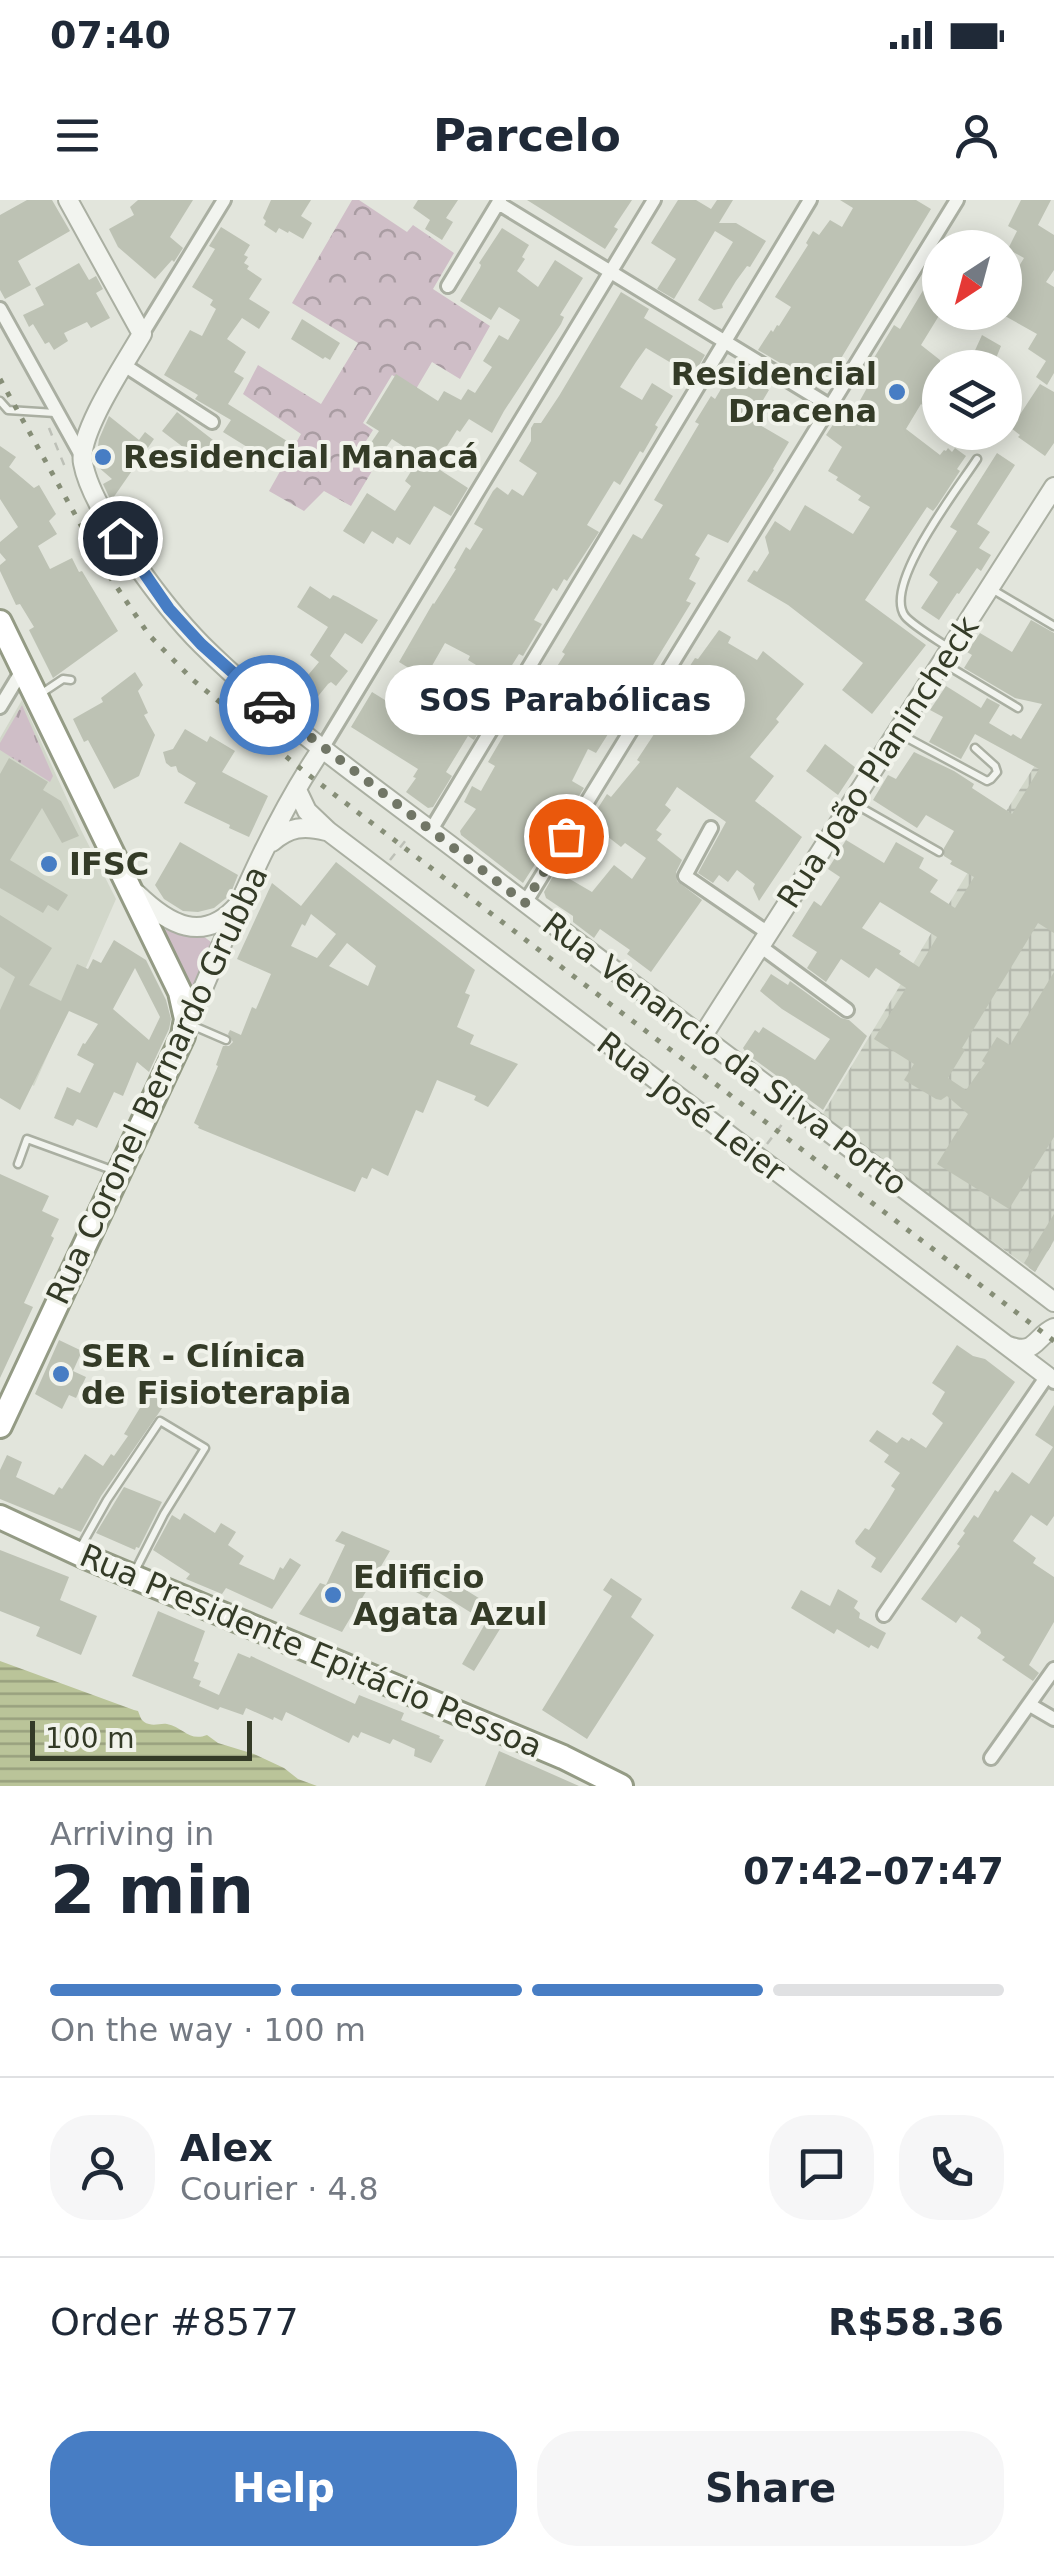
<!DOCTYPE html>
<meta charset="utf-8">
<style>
body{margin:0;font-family:"DejaVu Sans",sans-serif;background:#f6f6f7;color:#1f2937;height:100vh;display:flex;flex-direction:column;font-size:38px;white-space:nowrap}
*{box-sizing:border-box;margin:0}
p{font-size:32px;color:#747a83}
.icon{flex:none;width:55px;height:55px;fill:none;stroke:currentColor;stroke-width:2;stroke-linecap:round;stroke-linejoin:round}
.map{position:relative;height:1586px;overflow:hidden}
.panel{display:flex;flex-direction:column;background:#fff;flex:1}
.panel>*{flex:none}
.needle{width:65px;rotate:216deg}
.fabs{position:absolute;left:922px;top:30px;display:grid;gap:20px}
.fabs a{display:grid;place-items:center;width:100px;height:100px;border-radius:50%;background:#fff;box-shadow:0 5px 25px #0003;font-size:50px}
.scale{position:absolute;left:30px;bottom:25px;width:222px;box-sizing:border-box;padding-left:10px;border:5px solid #343b27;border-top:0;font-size:28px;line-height:35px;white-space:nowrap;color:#343b27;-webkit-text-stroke:8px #f1f3eb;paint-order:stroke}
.pin{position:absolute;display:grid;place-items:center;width:85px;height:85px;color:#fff;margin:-42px;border:5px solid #fff;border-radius:50%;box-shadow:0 2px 10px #0007}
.courier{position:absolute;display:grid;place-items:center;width:100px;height:100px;margin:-50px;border:8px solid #477dc4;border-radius:50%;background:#fff;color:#222;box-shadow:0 2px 12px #0007}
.bubble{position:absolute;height:70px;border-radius:35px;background:#fff;box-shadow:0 5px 25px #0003;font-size:32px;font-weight:700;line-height:70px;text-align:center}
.headline em{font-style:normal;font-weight:700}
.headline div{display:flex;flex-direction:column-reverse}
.headline{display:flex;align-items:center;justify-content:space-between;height:170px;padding:0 50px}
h1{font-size:65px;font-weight:700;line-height:75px}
.bar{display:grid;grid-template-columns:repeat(4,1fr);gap:15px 10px;align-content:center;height:120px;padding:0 50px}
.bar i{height:12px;border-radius:8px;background:#e0e1e3}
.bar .current{background:#477dc4}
.bar p{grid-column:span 4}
.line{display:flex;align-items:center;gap:25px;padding:0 50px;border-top:2px solid #e0e1e3}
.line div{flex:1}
.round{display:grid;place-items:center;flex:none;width:105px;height:105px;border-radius:40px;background:#f6f6f7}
.button{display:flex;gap:20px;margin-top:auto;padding:20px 50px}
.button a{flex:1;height:115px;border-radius:40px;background:#477dc4;color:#fff;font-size:40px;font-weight:700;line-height:115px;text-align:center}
.button a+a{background:#f6f6f7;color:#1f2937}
.status{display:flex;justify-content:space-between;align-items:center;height:70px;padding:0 50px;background:#fff;direction:ltr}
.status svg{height:28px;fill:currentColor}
header{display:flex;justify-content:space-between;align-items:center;height:130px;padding:0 50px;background:#fff;font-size:45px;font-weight:700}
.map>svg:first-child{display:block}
.built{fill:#d2d7ca}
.industrial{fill:url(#industrial-grid)}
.grass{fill:url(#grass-tufts)}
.forest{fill:url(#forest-crowns)}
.green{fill:#cfbec7}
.water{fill:url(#water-rules)}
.building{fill:#bdc2b4;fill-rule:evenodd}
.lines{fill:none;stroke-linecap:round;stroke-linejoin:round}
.service-casing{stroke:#aaafa2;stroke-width:11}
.minor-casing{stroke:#aaafa2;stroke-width:18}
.tertiary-casing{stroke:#aaafa2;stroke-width:22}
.trunk-casing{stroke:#949b85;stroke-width:28}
.path{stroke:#bdc0b7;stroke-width:2.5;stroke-dasharray:8 8;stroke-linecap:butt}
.service{stroke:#f2f4ef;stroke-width:6}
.minor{stroke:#f2f4ef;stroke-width:12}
.tertiary{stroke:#f2f4ef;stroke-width:18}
.trunk{stroke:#fff;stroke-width:22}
.rail{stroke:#868e77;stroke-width:5;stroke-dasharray:5 10;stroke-linecap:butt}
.done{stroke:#717666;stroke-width:10;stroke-dasharray:0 18}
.route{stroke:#477dc4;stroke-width:12}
.poi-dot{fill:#477dc4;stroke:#f1f3eb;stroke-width:4}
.labels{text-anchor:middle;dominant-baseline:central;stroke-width:8;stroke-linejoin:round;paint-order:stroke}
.poi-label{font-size:32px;font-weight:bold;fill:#343b27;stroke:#f1f3eb;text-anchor:start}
.street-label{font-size:32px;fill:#343b27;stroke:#f1f3eb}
</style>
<div class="status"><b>07:40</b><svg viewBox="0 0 49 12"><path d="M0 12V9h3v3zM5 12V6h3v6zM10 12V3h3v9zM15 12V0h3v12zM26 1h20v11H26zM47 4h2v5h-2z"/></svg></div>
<header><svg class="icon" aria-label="menu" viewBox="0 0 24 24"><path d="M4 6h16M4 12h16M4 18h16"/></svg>Parcelo<svg class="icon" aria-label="person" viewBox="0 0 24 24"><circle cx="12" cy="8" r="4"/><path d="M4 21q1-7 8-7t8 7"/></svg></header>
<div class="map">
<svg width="1054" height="1586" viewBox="0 0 1054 1586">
<defs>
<pattern id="industrial-grid" width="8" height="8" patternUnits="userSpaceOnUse" patternTransform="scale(2.5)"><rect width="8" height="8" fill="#d2d7ca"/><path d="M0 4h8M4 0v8" fill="none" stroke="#b5b9ae"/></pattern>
<pattern id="grass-tufts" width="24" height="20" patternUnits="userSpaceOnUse" patternTransform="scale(2.5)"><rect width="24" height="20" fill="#cfbec7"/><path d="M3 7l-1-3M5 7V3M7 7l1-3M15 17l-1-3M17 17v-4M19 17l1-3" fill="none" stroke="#a99ca2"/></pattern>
<pattern id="forest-crowns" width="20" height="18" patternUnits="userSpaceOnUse" patternTransform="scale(2.5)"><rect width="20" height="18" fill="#cfbec7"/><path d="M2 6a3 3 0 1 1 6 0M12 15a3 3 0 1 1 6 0" fill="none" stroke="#a99ca2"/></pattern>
<pattern id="water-rules" width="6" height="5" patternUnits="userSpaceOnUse" patternTransform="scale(2.5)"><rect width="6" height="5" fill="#bac499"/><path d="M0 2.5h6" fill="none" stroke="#98a07d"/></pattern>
</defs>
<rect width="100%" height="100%" fill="#e2e5dc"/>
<path class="built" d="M22 500 81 630 116 699 34 886 0 865V538Z"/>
<path class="industrial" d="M1054 535V1041L1035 1072 821 917 968 672Z"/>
<path class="grass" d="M22 505 53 576 50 582 0 550V543Z"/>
<path class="forest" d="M352 0H359L407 32 413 25 454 53 433 89 490 126 460 179 432 162 416 189 392 175 363 223 373 230 357 255 375 266 351 306 324 291 304 311 269 291 301 234 243 194 258 165 321 204 358 143 292 103Z"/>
<path class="green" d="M155 728 203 736 211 742 212 746 191 796Z"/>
<path class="water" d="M0 1461 134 1510 138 1511C141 1518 141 1522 149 1524 155 1526 161 1523 167 1524 183 1527 189 1542 207 1535L218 1543 254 1554 284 1568 298 1579 317 1586H0Z"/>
<path class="building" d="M27 0H52L70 31 18 61 31 85 5 99 0 90V15Z
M138 0H193L170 37 183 48 174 62 172 60 155 79 118 47 109 29 134 15 130 7Z
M271 0H311L301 16 312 23 303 39 289 31 288 33 279 28 276 33 264 25 266 21 263 18Z
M418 0H458L446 18 453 22 442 40 425 29 430 20 413 8Z
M527 0H632L614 27 618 29 605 49Z
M678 0H696L711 9 717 0H733L719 23H736L766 41 750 67 747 66 736 81 722 104 723 108 714 110 698 100 733 42 715 31 674 99 657 89 676 59 651 43Z
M840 0H916L931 9 825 185 823 183 821 187 758 150 771 130 773 132 777 125 779 126 791 107 775 97 808 45 806 43 813 31 819 35 830 20 842 27 853 8Z
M1021 0H1051L1038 25 1054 35V70L1046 82 1054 87V173L1047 185 1036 177 1046 161 1028 149 1037 134 1005 116V89L1024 58 1008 49 1017 31 1008 26Z
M221 27 250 45 244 55 248 57 244 63 249 66 247 69 262 79 249 99 270 112 259 129 242 118 227 139 246 152 234 172 244 178 228 204 287 241 273 263 223 232 231 220 195 199 198 195 164 175 190 130 202 136 216 109 210 105 213 100 192 87 215 49 209 46Z
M502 28 529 45 522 57 525 59 517 71 538 87 555 60 583 78 560 115 564 117 561 124 504 211 492 233 469 219 460 232 457 230 442 254 445 256 437 268 468 288 451 316 434 306 410 345 397 337 393 344 372 331 364 344 343 331 367 293 395 311 411 286 405 281 420 257 392 239 380 256 368 247 379 231 366 223 396 174 438 201 444 191 461 200 468 189 475 193 492 167 483 161 499 135 508 140 520 120 499 107 491 120 460 101 480 68 481 65 479 63Z
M940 62V114L921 145 940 160V218L921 204 906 229 940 255 944 250 946 251 948 248 952 252 955 248 966 256 957 269 960 271 937 306 933 311 927 307 865 400 926 445 872 514 842 490 863 463 788 405 747 381 754 370 757 372 769 353 765 337 775 321 790 331 805 305 853 334 870 307 858 300 861 296 836 280 838 277 828 271 842 247 826 235 840 214 849 220 877 170 869 166 894 125 900 129Z
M79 63 89 80 96 76 103 89 96 93 110 118 91 128 87 122 64 133 68 141 54 150 49 142 45 144 33 124 29 127 23 115 44 105 35 88Z
M621 92 649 109 644 118 705 155 693 176 646 148 636 162 620 187 642 200 652 183 673 196 655 225 658 227 643 253 640 251 620 285 614 281 587 325 599 332 567 381 564 379 557 391 553 388 534 420 542 424 523 456 519 454 502 481 468 460 470 456 445 443 425 478 399 462 433 403 434 404 456 369 454 368 466 347 470 350 483 329 474 324 493 291 497 287 508 295 512 289 523 296 537 273 519 261 531 241V228L534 223H541L559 196Z
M302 119 340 143 330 160 325 157 323 159 291 139Z
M982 135 1001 146 992 168H967Z
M733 169 741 174 742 172 769 190 751 220 789 242 773 269 774 270 728 343 708 334 695 355 700 358 689 379 696 383 686 401 691 403 626 509 631 511 622 527 615 523 596 553 588 549 572 581 584 588 523 683 461 635 460 631 476 609 464 602 472 586 481 591 495 566 488 562 519 509 526 513 544 483 552 474 565 454 562 452 633 334 642 339 663 305 654 300 699 224 695 222 711 196 715 199ZM580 480 603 495 591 515 577 506 561 534 539 521 552 501 563 508Z
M1040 184 1054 192V243L1045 256 1018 237 1020 235 1011 228Z
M177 212 213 240 200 260 162 231Z
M109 216 139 240 145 232 154 239 111 301 103 284 112 279 97 266 96 261 99 239Z
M0 246 16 257 9 267 34 288 39 285 56 314 49 321 57 334 38 346 50 369 72 358 79 372 82 371 118 431 53 478 29 430 34 427 20 404 16 405 0 371V365L6 360 0 353V342L18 327 0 299Z
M997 253 1015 265 977 324 990 332 979 348 991 355 981 371 977 368 959 394 957 393 939 420 921 408 938 382 929 375 957 331 950 327Z
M310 386 330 399 333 395 338 397 378 420 362 444 345 433 330 456 348 471 336 486 331 482 328 484 311 505 291 490 300 477 304 480 319 462 310 455 328 427 297 407Z
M1031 420 1054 433V733L1038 723 962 848 965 850 948 878 966 890 985 863 982 861 997 837 1010 845 1054 772V937L1009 1009 937 964 968 914 947 896 941 900 936 899 904 880 914 864 874 839 906 788 876 768 869 778 841 759 826 782 807 768 817 752 792 736 814 701 821 706 840 677 828 669 846 640 884 663 896 642 924 658 919 668 938 680 930 692 955 708 974 677 950 664 952 661 944 656V648L954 631 926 615 917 628 873 600 888 575 896 579 914 552 954 571 974 584 972 588 1012 614 1039 569 975 534 961 559 929 542 943 517 930 510 946 486 981 508 987 498 1000 505 989 523 1011 536 1013 534 1021 539 1042 504 1015 498 964 468 972 455 967 452 980 433 1012 452ZM880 702 937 737 919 767 899 754 901 751 862 728Z
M719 430 731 437 728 443 757 460 763 451 804 484 776 519 779 522 750 557 774 576 755 601 802 637 759 701 753 688 755 684 737 670 728 682 719 675 713 683 698 673 726 622 677 587 665 605 671 610 656 630 662 634 657 640 682 660 676 672 677 681 702 700 651 772 627 754 630 750 600 729 594 738 573 722V716L546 698 544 692 556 671 592 692 614 665 632 679 646 658 625 643 621 647 589 622 607 594 611 597 640 562 637 560 668 513 666 512 685 480 682 478 695 458 698 459Z
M135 472 143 485 138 491 148 513 144 515 155 535 139 576 114 589 88 540 84 542 73 519 103 502 101 498Z
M450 491 487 518 474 540 468 536 446 572 452 576 433 607 428 608 406 592 416 578 413 577 418 569 351 527 372 492 427 526Z
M185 529 207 542 210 536 235 551 222 572 268 596 249 637 229 628 230 625 184 603 196 583 178 572 176 566 171 567 166 563 163 552 173 549Z
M825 544 856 568 838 595 806 571Z
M9 558 48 582 43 590 61 601 79 636 62 643 42 608 10 660 68 695 58 711 48 705 43 713 0 688V574Z
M180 642 238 675 230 695 214 708 198 712 183 711 164 699 155 685Z
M336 662 475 770 465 793 470 795 457 827 474 835 470 844 518 864 488 907 474 900 476 896 437 880 423 913 416 910 388 976 372 968 367 979 362 977 355 992 198 928 199 926 194 923 218 866 216 865 223 846H229L233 842 228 834 230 830 241 835 252 807 256 809 271 774 237 759 272 683 301 706ZM311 714 336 734 317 758 291 746 302 724 305 726ZM347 743 376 766 368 786 329 766Z
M0 715 52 748 29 785 61 801 77 764 88 769 93 759 101 763 114 740 146 760 166 800 171 819 169 829 149 872 137 862 123 896 114 892 97 928 77 919 73 926 54 918 67 887 80 893 94 864 77 855 83 843 85 844 98 824 69 811 20 910 0 898V810L15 777 0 767ZM135 768 160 817 149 840 113 809Z
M771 774 788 785 790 781 841 818 849 820 867 836 823 910 747 854 743 848 755 830 759 833 763 827 815 860 830 839 782 809 760 791Z
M0 974 49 996 42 1011 59 1019 51 1036 54 1038 24 1103 33 1107 0 1178Z
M1054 1014V1040L1035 1072 1024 1063Z
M59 1140 82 1151 73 1171 86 1177 76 1198 69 1195 62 1209 35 1194Z
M957 1145 973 1156 985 1159 1015 1182 881 1373 871 1367 876 1358 856 1344 855 1341 865 1328 869 1330 889 1299 895 1289 891 1286 900 1273 884 1262 889 1255 869 1241 877 1230 897 1243 902 1237 909 1241 911 1238 926 1248 943 1223 932 1214 945 1192 932 1183Z
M149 1193 165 1204 101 1296 81 1332 0 1299V1270L7 1255 22 1262 16 1277 54 1295 59 1287 62 1289 85 1254 103 1266 111 1254 114 1256 128 1236 124 1234Z
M1054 1205V1316L1047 1326 1031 1315 1013 1341 1036 1358 1033 1363 1054 1377V1422L1029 1465 1039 1473 1033 1481 1002 1460 1005 1457 977 1438 981 1433 980 1429 961 1416 956 1423 921 1399 960 1346 957 1344 965 1333 963 1331 974 1315 978 1318 995 1290 998 1292 1012 1272 1029 1284 1053 1247 1035 1235Z
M124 1287 162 1302 139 1348 136 1347 135 1350 96 1333Z
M184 1313 215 1333 221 1323 236 1332 228 1345 244 1356 239 1364 274 1380 280 1367 283 1369 290 1358 301 1365 272 1409 226 1388 222 1394 186 1379 190 1374 153 1350 172 1315 180 1320Z
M342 1331 390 1351 342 1432 299 1414 320 1383 326 1385 345 1345 335 1341Z
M0 1350 69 1377 60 1400 97 1416 81 1455 36 1436 40 1427 0 1411Z
M430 1368 508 1416 474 1471 462 1464 486 1422 433 1389 427 1398 416 1392Z
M611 1378 642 1399 631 1417 654 1435 587 1539 542 1510 612 1396 603 1390Z
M838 1389 858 1401 854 1408 860 1413 859 1418 886 1433 878 1449 871 1445 869 1448 837 1429 834 1434 791 1408 801 1390 830 1406Z
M158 1411 205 1431 194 1461 199 1463 193 1478 201 1481 199 1486 219 1495 238 1453 250 1458 251 1456 355 1504 359 1495 404 1513 401 1520 440 1536 439 1538 444 1540 431 1563 414 1556 415 1549 393 1539 390 1544 361 1532 358 1538 353 1535 349 1543 286 1512 282 1521 274 1517 273 1520 246 1508 243 1515 220 1507 218 1510 132 1476Z
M499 1551 536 1567 579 1586H485Z"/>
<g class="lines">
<g class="service-casing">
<path id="service" d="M0 201 8 210 55 213
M990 388 1054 426
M949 448C939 441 912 425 905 416 882 385 959 287 977 259
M943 463 1018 508
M42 493 63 479 71 480
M898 533 987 581 991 579 997 572 995 566 975 548
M853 603 939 652
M189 824 226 840
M18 964 27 939 112 970
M80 1348 107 1300 160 1221 205 1248 164 1314 135 1371"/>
</g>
<g class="minor-casing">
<path id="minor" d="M498 3 830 206
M448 86 500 0
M0 109 81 255
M142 134 224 0
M124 165 212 222
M0 507 23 469
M323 547 654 0
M711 628 685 676 768 733
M431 630 810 0
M525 703 957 0
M760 746 847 810
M884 1415 1047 1176 1054 1182
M1030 1505 1054 1519
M991 1558 1054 1469"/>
</g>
<g class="tertiary-casing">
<path id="tertiary" d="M68 0 142 134C126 162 77 234 83 263 92 312 166 409 202 445 285 527 387 596 480 668 670 814 863 957 1054 1102
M297 590 307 611 328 631 1047 1176
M272 642C289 627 304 625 326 631
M137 694C168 724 203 745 238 705
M185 830C227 735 264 633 323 547
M702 837 1054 287
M1006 1145C1036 1157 1034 1137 1054 1128"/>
</g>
<g class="trunk-casing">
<path id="trunk" d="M0 422 180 792 186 819 183 836 0 1226
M0 1317 86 1357 563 1557 621 1586"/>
</g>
<path class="path" d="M49 228 67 272
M390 660 410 635
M767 944 786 919"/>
<use href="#service" class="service"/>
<use href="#minor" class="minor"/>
<use href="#tertiary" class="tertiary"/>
<use href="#trunk" class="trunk"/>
<path class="rail" d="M0 179 108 374 149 435 193 480 306 573 1054 1141"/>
</g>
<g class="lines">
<path class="done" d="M269 505 525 703 566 636"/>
<path class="route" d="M120 338 169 409 201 444 269 505"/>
</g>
<g class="poi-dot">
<circle cx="897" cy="192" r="10"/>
<circle cx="103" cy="257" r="10"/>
<circle cx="49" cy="664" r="10"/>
<circle cx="61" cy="1174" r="10"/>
<circle cx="333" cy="1395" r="10"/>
</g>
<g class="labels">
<g class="poi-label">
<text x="877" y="174" text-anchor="end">Residencial<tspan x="877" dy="37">Dracena</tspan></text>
<text x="123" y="257">Residencial Manacá</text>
<text x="69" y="664">IFSC</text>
<text x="81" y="1156">SER - Clínica<tspan x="81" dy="37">de Fisioterapia</tspan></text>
<text x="353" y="1377">Edificio<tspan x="353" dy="37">Agata Azul</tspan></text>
</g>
<g class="street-label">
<text transform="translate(878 562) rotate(-57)">Rua João Planincheck</text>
<text transform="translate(725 854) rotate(37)">Rua Venancio da Silva Porto</text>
<text transform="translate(157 885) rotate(-65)">Rua Coronel Bernardo Grubba</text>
<text transform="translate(691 907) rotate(37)">Rua José Leier</text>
<text transform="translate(311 1451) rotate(23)">Rua Presidente Epitácio Pessoa</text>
</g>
</g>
</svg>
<div class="fabs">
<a><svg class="needle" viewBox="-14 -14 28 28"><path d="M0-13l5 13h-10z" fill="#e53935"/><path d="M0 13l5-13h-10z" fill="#747a83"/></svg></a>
<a><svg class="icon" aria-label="layers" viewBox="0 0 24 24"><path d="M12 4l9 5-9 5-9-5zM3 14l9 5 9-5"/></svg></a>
</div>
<div class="scale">100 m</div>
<div class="pin" style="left:566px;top:636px;background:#ea580c"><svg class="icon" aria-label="bag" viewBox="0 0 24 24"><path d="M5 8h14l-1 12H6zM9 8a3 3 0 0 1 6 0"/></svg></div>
<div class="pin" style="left:120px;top:338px;background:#1f2937"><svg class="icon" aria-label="home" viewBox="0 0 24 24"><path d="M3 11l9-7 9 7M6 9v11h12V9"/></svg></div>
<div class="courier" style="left:269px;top:505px"><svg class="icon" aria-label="car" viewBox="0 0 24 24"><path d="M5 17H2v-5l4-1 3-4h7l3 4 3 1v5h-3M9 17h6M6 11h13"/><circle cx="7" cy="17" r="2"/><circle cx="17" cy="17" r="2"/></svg></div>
<div class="bubble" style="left:385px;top:465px;width:360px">SOS Parabólicas</div>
</div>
<section class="panel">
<div class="headline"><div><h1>2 min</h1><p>Arriving in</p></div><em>07:42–07:47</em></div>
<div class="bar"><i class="current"></i><i class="current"></i><i class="current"></i><i></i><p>On the way · 100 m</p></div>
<div class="line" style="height:180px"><a class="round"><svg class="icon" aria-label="person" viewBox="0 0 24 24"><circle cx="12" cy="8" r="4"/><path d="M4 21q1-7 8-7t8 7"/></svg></a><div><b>Alex</b><p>Courier · 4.8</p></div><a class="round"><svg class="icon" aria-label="chat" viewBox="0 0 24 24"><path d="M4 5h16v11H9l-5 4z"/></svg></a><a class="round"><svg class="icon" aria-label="phone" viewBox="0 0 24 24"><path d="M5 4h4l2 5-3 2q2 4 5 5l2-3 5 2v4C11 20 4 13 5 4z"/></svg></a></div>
<div class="line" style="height:130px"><div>Order #8577</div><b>R$58.36</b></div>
<div class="button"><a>Help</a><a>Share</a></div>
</section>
